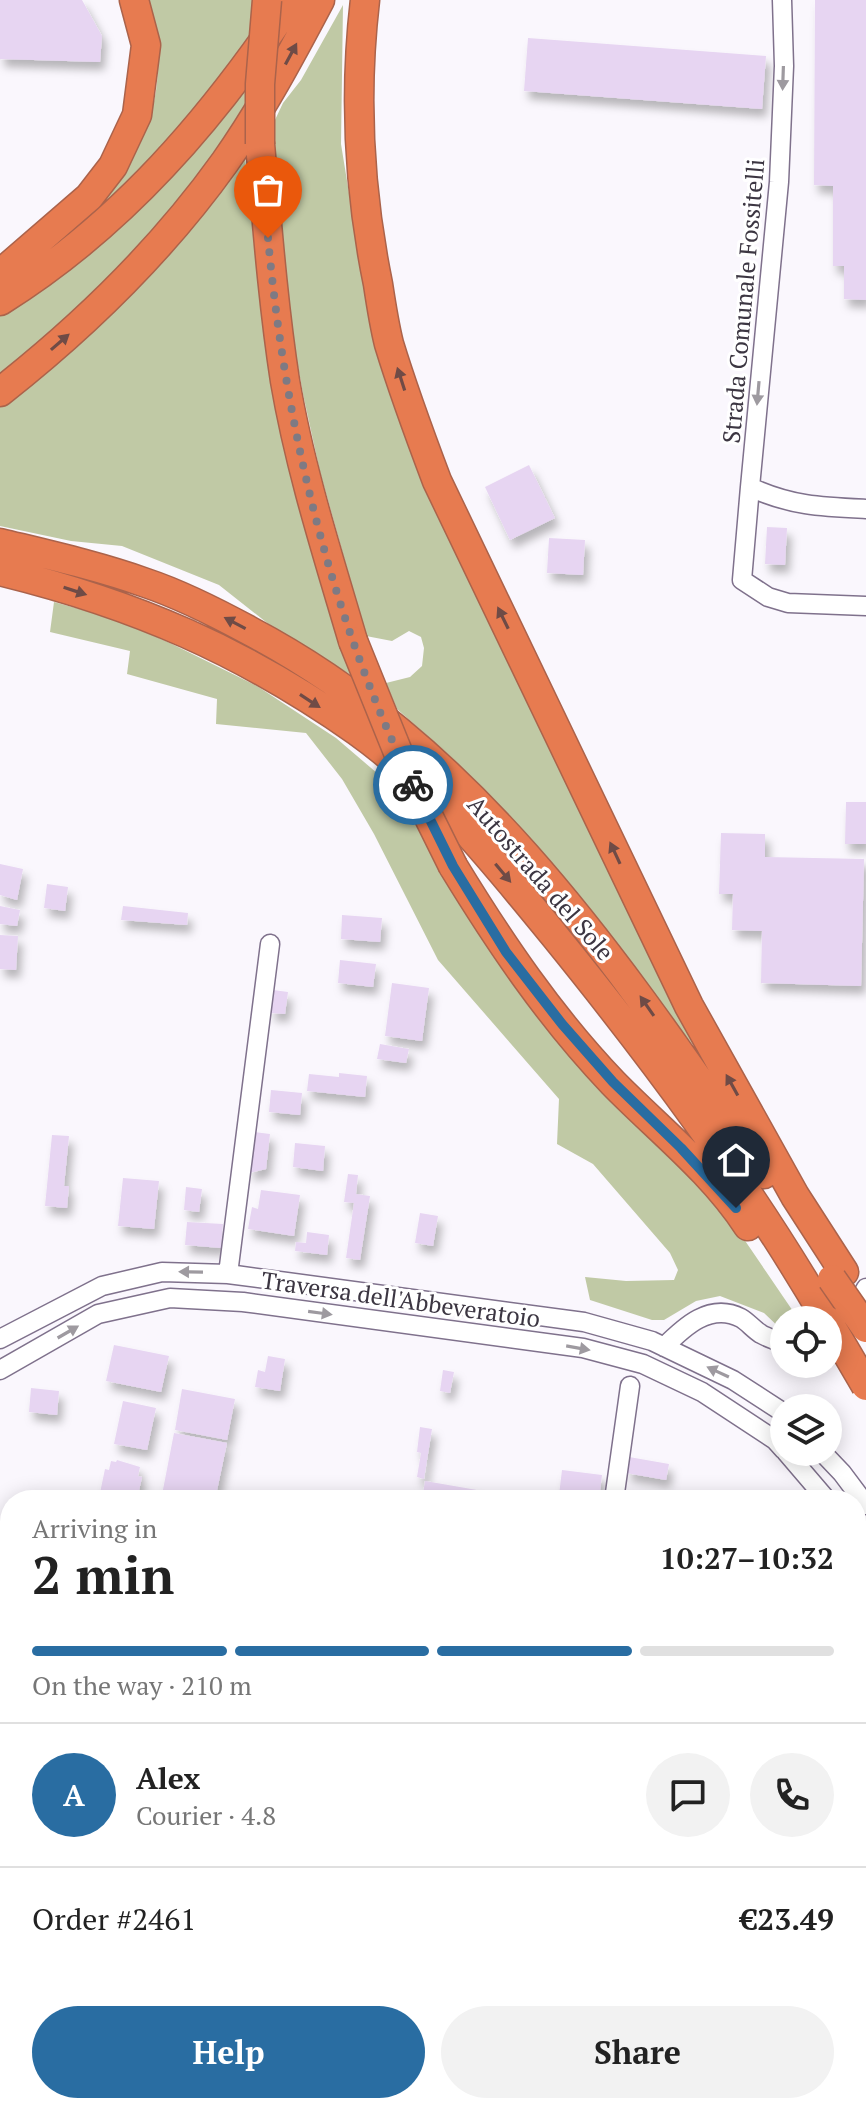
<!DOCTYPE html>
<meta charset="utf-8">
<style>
body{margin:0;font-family:"PT Serif",serif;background:#f2f2f2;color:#222;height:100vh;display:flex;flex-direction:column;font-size:30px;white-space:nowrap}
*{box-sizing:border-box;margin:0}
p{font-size:26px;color:#767676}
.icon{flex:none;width:44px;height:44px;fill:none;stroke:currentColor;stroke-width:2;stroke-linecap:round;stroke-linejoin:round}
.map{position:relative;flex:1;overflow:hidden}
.side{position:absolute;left:0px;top:1490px;width:866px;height:624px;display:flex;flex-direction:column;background:#fff;border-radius:32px 32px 0 0;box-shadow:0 4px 20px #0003}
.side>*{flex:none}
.fabs{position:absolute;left:770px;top:1306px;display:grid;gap:16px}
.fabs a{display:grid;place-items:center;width:72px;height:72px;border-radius:50%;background:#fff;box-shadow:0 4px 20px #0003;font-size:40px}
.pin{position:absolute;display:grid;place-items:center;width:68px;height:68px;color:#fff;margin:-82px -34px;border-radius:50% 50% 50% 0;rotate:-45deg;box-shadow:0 0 8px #0007}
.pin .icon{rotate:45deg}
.courier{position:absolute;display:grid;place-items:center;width:80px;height:80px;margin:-40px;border:6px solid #296da2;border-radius:50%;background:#fff;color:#222;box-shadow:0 2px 10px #0007}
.summary em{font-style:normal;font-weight:700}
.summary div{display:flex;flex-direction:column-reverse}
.summary{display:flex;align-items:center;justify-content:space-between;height:136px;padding:0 32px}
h1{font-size:52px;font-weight:700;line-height:60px}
.bar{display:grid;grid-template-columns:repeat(4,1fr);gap:12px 8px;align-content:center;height:96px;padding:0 32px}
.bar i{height:10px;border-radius:6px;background:#e0e0e0}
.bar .current{background:#296da2}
.bar p{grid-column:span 4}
.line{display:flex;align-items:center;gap:20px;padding:0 32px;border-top:2px solid #e0e0e0}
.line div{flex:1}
.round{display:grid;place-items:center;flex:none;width:84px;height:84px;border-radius:42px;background:#f2f2f2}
.cta{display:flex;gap:16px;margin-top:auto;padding:16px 32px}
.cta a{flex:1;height:92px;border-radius:48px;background:#296da2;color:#fff;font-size:32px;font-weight:700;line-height:92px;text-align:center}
.cta a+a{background:#f2f2f2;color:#222}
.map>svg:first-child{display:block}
.green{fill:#c0c9a5}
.building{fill:#e7d5f2;filter:url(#shadow)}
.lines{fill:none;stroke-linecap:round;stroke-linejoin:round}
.minor-casing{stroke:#7f718c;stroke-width:21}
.highway-casing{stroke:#ab634b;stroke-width:31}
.minor{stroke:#fff;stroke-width:18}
.highway{stroke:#e77b50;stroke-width:28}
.highway-bridge-casing{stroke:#ab634b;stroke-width:31;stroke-linecap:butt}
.highway-bridge{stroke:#e77b50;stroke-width:28}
.oneway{fill:#6f4b46}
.oneway2{fill:#9e9aa0}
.done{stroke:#7e7a83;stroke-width:8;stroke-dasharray:0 14.4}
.route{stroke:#296da2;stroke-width:10}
.labels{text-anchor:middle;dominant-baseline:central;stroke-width:6;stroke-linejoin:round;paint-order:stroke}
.street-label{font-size:24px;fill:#3c3642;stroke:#fff}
</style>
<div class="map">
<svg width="866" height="2114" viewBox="0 0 866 2114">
<defs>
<filter id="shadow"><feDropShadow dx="4.5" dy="8" stdDeviation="4" flood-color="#0004"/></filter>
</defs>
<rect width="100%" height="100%" fill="#faf7fd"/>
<path class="green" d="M147 0H254L247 49 162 151 86 220C126 173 163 119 157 55 155 36 150 18 147 0Z
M343 5 341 144 371 328 429 496 696 1044 693 1045 536 845 450 756 397 709 386 683 410 677 422 666 424 648 421 637 409 631 392 641 366 636 320 472 303 394 290 323 274 154V122L283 103 301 80Z
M250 84 251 103 213 160 140 250 0 380V311L216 126Z
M245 157 261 312 281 423 356 678 271 626 219 585 122 546 71 541 0 526V407Z
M54 602 116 619 170 643 257 686 336 738 412 803 664 1139 735 1226 799 1320H784V1332L764 1313 720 1296 696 1301 664 1320H652L590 1300 585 1277 626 1281 674 1280 678 1270 670 1253 593 1164 557 1144 559 1099 438 960 374 834 342 779 306 733 216 724 217 699 127 674 130 651 50 632Z"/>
<path class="building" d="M0 0H82L102 36 100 62 0 59Z
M815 0H866V300L844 299V266H833V186L814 185Z
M528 38 766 56 762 109 524 91Z
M529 465 555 518 510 540 485 487Z
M767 527 787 528 785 565 765 564Z
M549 538 585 540 583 575 547 573Z
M846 802H866V844H845Z
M721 833 765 834V857L864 859 861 986 761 983 762 931 732 930 733 894H719Z
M0 864 23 869 17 900 0 895Z
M47 884 68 887 65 911 44 908Z
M0 906 20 910 17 926 0 924Z
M123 906 188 913 187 925 121 920Z
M342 915 382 918 380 942 341 939Z
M0 935 18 936 16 970 0 969Z
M340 960 376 964 373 987 338 983Z
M392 983 429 988 422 1041 385 1036Z
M273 990 288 992 285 1014 270 1013Z
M380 1044 409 1049 406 1063 377 1059Z
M339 1073 367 1076 365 1097 307 1091 309 1074 339 1077Z
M271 1090 302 1093 300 1115 269 1112Z
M254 1132 270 1134 266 1169 249 1173Z
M52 1135 69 1136 64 1186H69L67 1208 45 1206Z
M295 1143 325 1146 323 1171 293 1167Z
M348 1174 358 1175 356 1194 370 1196 360 1260 346 1258 354 1203 344 1202Z
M123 1178 159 1181 154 1229 118 1226Z
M186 1187 202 1189 199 1212 184 1210Z
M261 1190 300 1195 294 1236 248 1229 252 1207 258 1209Z
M420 1213 438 1216 433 1246 415 1243Z
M187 1222 223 1224 221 1248 185 1245Z
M307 1232 329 1235 327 1255 295 1251 296 1242 306 1243Z
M114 1345 169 1356 161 1392 106 1381Z
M268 1356 285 1359 280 1391 255 1387 258 1370 265 1372Z
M443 1370 454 1372 450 1393 440 1391Z
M31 1388 59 1391 57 1415 29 1412Z
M182 1389 235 1399 227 1440 175 1430Z
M123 1401 156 1408 147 1450 114 1444Z
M420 1427 432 1429 424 1479 417 1477 421 1453 417 1452Z
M174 1433 227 1443 215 1500H161Z
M629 1457 669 1464 666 1480 626 1473Z
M117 1460 140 1467 138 1476 142 1477 137 1500H82L83 1493 102 1497 103 1493H100L105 1469 109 1470 111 1461 116 1462Z
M562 1470 602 1475 599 1499 559 1495Z
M425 1481 477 1490 475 1500H422Z
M549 2104H608L631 2114H593L578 2108 576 2114H550Z
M741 2104H783L782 2114H740Z
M806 2104H835L834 2114 806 2111Z"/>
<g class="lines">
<g class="minor-casing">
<path id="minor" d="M782 0 784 66 779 182 750 487C791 506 822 507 866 509
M750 487 742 580 768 597 788 603 866 606
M228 1274 270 944
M850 1317 866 1288
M0 1339 102 1286 162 1272 228 1274 584 1322 652 1341 733 1380 784 1413
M664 1347C684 1327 710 1302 741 1318 748 1322 753 1329 761 1334 768 1338 776 1340 784 1344
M0 1370 98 1314 170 1298 243 1302 583 1348 643 1364 702 1392 775 1440 784 1450
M786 1452 827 1500
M822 1452 842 1473 866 1505
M614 1500 630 1386
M856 1535 866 1553
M856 1878 866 1731
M621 2104 644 2114
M91 2114 98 2104
M842 2114 843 2104"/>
</g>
<g class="highway-casing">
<path id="highway" d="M365 0C354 94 359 191 378 284 381 304 384 324 389 344 403 390 420 436 437 481L689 1006 795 1196 844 1272
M260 144C267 223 273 303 285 381 300 469 328 556 353 641
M0 274 89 197 113 166 137 115 146 45 134 0
M0 301C123 224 212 119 292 0
M0 392C84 326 162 250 225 162 261 111 291 55 320 0
M0 543C49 555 98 566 146 583 182 595 217 613 250 631 479 752 620 967 764 1174
M0 571C135 604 243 651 357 731 434 786 495 863 554 935 653 1057 748 1184 827 1320
M453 866C500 943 550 1017 613 1083 659 1130 712 1171 748 1226"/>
</g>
<use href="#minor" class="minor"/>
<use href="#highway" class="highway"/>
<g class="highway-bridge-casing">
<path id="highway-bridge" d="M260 144V84L267 0
M353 641 404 767 453 866
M832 1279 866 1328
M828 1321 866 1386"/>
</g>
<use href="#highway-bridge" class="highway-bridge"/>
</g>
<defs><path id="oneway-solid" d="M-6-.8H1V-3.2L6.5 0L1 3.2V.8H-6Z" transform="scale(2)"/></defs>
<g class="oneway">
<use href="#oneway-solid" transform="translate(291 54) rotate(-62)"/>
<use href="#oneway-solid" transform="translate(60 342) rotate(-41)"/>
<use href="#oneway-solid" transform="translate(401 379) rotate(-108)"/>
<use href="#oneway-solid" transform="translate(75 591) rotate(18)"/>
<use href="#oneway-solid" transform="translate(503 618) rotate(-116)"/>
<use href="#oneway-solid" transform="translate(235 623) rotate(-152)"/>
<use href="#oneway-solid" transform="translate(310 701) rotate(33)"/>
<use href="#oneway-solid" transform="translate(615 853) rotate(-115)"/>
<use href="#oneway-solid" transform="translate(503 873) rotate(50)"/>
<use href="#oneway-solid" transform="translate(647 1006) rotate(-125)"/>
<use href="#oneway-solid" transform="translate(732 1085) rotate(-119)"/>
</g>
<g class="oneway2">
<use href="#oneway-solid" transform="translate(783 78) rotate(92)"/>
<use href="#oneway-solid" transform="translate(758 393) rotate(95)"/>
<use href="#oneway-solid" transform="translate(191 1272) rotate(-179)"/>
<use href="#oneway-solid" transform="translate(320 1313) rotate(8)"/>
<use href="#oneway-solid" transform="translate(68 1332) rotate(-30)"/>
<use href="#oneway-solid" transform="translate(578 1348) rotate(10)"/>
<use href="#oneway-solid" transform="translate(718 1372) rotate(-155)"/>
</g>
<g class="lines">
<path class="done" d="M268 238C285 425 330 616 413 785"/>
<path class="route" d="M413 785 453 866 506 952 562 1024 613 1082 681 1148 736 1208"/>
</g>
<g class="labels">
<g class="street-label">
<text transform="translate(743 301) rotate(-85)">Strada Comunale Fossitelli</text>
<text transform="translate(541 878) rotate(49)">Autostrada del Sole</text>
<text transform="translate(401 1299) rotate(8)">Traversa dell'Abbeveratoio</text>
</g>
</g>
</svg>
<div class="fabs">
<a><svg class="icon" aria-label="locate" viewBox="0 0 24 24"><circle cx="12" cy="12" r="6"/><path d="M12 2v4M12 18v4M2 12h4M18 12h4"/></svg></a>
<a><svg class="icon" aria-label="layers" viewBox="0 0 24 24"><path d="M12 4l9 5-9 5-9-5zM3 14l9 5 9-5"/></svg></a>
</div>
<div class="pin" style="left:268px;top:238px;background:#ea580c"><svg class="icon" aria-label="bag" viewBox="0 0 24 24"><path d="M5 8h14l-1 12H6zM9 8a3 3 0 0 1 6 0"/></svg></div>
<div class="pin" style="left:736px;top:1208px;background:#1f2937"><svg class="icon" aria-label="home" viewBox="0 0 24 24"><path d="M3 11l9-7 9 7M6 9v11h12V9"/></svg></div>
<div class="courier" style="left:413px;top:785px"><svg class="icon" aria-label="bike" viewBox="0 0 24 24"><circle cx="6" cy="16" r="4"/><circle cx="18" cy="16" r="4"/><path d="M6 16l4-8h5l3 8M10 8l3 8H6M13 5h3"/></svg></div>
<section class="side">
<div class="summary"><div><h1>2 min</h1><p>Arriving in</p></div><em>10:27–10:32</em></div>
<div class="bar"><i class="current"></i><i class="current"></i><i class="current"></i><i></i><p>On the way · 210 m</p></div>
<div class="line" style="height:144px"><b class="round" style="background:#296da2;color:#fff">A</b><div><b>Alex</b><p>Courier · 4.8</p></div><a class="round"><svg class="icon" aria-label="chat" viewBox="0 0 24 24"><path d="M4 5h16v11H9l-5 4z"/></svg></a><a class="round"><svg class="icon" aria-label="phone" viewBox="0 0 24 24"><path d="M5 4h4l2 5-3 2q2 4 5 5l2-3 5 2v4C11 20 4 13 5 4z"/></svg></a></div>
<div class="line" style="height:104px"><div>Order #2461</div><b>€23.49</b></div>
<div class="cta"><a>Help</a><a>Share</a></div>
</section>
</div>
